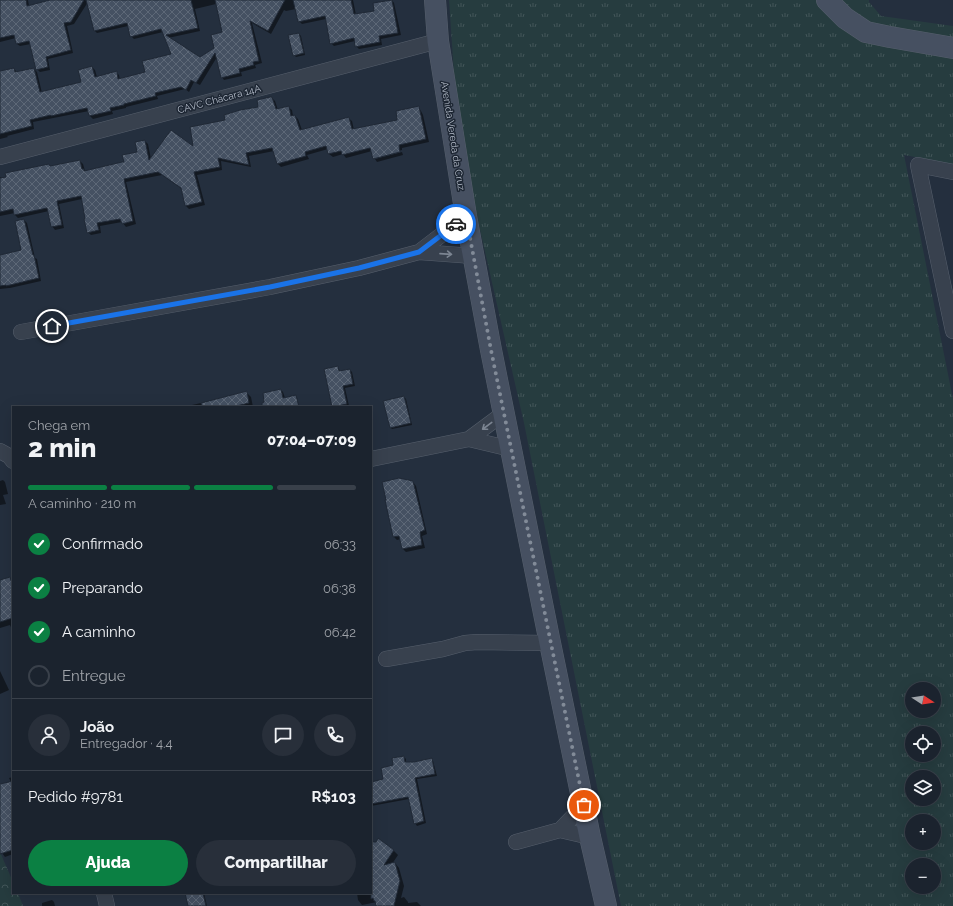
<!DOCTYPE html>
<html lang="pt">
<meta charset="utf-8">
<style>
body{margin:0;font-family:Raleway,sans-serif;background:#282f3a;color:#f1f3f6;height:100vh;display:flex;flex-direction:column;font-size:15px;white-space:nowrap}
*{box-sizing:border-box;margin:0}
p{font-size:13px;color:#a0a4aa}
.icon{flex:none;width:22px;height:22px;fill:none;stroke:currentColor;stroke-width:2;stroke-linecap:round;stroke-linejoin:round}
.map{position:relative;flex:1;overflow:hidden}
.side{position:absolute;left:12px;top:406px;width:360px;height:488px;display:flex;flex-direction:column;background:#1b232e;border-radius:0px;box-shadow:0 4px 16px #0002,0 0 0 1px #39404a}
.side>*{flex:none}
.needle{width:26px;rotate:102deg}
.tools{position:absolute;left:905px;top:682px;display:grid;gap:8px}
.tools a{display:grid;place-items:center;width:36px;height:36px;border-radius:50%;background:#1b232e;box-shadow:0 4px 16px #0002,0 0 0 1px #39404a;font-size:20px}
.pin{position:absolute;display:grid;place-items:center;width:34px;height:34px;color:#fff;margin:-17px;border:2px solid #fff;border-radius:50%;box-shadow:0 1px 4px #0007}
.courier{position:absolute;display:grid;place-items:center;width:40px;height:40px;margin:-20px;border:3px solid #1a73e8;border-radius:50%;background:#fff;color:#222;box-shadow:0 1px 5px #0007}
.overview em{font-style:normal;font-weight:800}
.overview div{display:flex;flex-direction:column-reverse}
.overview{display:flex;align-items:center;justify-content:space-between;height:68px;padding:0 16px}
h1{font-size:26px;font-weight:800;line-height:30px}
.bar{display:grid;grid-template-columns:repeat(4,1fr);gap:6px 4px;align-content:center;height:48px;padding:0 16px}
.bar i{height:5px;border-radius:3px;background:#39404a}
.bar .current{background:#0b8043}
.bar p{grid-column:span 4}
.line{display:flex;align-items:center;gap:10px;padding:0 16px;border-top:1px solid #39404a}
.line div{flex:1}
.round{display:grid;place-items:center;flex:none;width:42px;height:42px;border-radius:21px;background:#282f3a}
ol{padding:0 16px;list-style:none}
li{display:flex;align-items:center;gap:12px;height:44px}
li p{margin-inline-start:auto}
li .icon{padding:4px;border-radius:50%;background:#0b8043;color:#fff;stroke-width:4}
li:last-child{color:#a0a4aa}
li i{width:22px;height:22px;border:2px solid #39404a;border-radius:50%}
.action{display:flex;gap:8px;margin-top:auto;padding:8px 16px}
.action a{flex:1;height:46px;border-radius:24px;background:#0b8043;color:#fff;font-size:16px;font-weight:800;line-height:46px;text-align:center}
.action a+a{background:#282f3a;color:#f1f3f6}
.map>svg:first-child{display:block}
.grass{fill:url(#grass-tufts);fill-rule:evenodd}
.forest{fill:url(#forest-crowns)}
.shadow{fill:#0007;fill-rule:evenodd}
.building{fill:url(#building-cross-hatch);stroke:#1f2835}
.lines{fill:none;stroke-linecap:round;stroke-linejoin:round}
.street-casing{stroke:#565f6c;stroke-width:16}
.secondary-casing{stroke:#565f6c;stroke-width:22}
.street{stroke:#38414e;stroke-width:15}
.secondary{stroke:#465061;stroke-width:21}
.oneway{stroke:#7c8592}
.done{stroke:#828b98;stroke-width:4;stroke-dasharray:0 7.2}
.route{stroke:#1a73e8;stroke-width:5}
.labels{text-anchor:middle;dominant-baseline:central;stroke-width:3;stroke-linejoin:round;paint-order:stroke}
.street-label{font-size:10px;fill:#b4bcc9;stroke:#1d2633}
</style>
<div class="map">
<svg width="953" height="906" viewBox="0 0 953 906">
<defs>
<pattern id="grass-tufts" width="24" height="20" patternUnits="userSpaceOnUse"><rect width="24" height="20" fill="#263c3f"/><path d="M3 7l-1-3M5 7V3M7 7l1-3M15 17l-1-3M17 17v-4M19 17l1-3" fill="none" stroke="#435659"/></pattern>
<pattern id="forest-crowns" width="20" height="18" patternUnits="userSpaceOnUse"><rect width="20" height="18" fill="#263c3f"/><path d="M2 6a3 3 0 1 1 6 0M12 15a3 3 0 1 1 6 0" fill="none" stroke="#435659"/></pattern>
<pattern id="building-cross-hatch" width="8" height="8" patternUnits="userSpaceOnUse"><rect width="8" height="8" fill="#455162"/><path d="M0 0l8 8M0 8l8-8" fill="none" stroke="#5d6877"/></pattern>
</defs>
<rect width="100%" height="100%" fill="#242f3e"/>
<path class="grass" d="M449 0H869V2L881 16 953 26V164L904 155 953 399V906H621L524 423 458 133ZM912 689H934V711H912ZM912 733H934V755H912ZM912 777H934V799H912ZM912 821H934V843H912ZM912 865H934V887H912Z"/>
<path class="forest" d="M0 852 13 882V893H18L23 906H0Z"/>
<path class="shadow" d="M0 0H28L29 6 55 0H85L88 2 74 24 67 26 73 53 48 59 50 70 40 72 37 69 31 44 20 46 17 44 16 38 0 42Z
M87 0H353L356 15 376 11 392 0 394 3 401 35 381 39 382 45 359 49 356 46 355 41 334 46 331 43 326 19 302 24 299 21 296 9 286 11 284 10 271 34 252 23 262 63 255 65 256 68 241 72 242 76 224 80 222 77 217 57 200 85 194 82 189 92 185 89 157 96 158 99 126 107V108L112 111 113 114 93 119 90 116 89 111 33 122 34 129 7 136 8 137 0 139V72L14 69 17 72 34 69 37 72 42 93 82 82 92 67 95 70 97 77 116 72 119 75 120 80 146 73 173 55 163 32 134 39 131 36 128 26 97 33 94 30ZM216 4 223 33 215 49 200 58 168 38 200 31 195 9Z
M299 34 301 36 305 55 296 57 294 55Z
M272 98 275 101 278 110 288 107 292 110 293 116H295L298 119 302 130 348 118 352 121 354 130 398 121 418 107 421 111 423 115 429 142 402 148V150L374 157V159L372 151 346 158 343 154 333 157 329 154 328 149 307 155 309 159 281 167 277 163 274 151 249 156 251 167 221 161 222 170 197 175 205 205 189 209 186 206 182 189 162 175 126 182 136 224 126 227 122 222 100 226 101 233 91 235 88 232 82 199 59 204 64 228 55 230 52 226 49 211 18 218 15 215V213L0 216V177H7L80 161 83 164 85 171 123 163 138 152 145 141 148 144 151 159 194 149 226 121 260 107Z
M402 152 403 155 377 162 375 159Z
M24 220 27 223 35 258 37 259 41 281 10 288H9L0 289V256L22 250Z
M337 367 339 369 340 372 350 370 352 372 355 386 345 388 349 406 343 407H333L325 370Z
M281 390 283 392 285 398 295 396 297 398 299 407H267Z
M246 392 251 397 253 407H183L201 403V404Z
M404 397 406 399 412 425 392 429 391 428Z
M3 480 5 482 8 494 3 495 6 504 0 505V481Z
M413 482 416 486 427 534 422 536 425 548 406 552 403 549 401 539 397 540 394 537 387 501Z
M10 578 12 580 13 585V632L10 625 0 628V581Z
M0 671 9 690 0 694Z
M404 757 406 759V763H415L431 759 433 761 437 776 417 779 426 823 417 826 415 823 409 799 371 806V783L384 780 394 766Z
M13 777V854L5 857 2 853 0 848V785L11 782 9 778Z
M378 840 394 851 398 855 392 864 395 863 399 868 404 886 401 898 404 897 408 902V903L417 902 421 906H377V902L362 905 358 900 357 893H371V843H377Z
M186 893H204L207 906H189Z
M52 900 54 902 55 906H42V903Z"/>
<path class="building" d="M0 0H26L27 6 50 0H84L71 22 64 23 71 50 46 57 48 67 36 70 29 41 16 44 14 35 0 38Z
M86 0H191L198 28 166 35 200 57 214 48 211 35 222 32 215 0H285L268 31 250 21 259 61 253 62 254 65 239 69 240 73 221 78 215 53 196 83 191 80 186 90 181 87 155 93 156 96 124 104V105L110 108 111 111 89 116 87 108 51 116V115L30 120 32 126 0 134V71L14 68 15 72 34 68 40 92 81 82 78 70 92 66 95 77 117 71 118 79 145 72 142 61 171 54 161 29 130 37 127 23 94 31Z
M293 0H351L354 14 374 11 373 3 392 0 398 33 379 36 380 42 355 47 354 38 330 44 325 16 298 22Z
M299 33 304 53 293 56 288 35Z
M270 97H272L276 109 289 106 291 116 295 115 300 130 349 117 352 129 397 120 396 111 419 106 420 111 426 139 399 145 400 152 373 159 370 148 342 155 341 151 328 154 326 146 305 152 306 156 277 164 272 148 246 153 249 165 218 158 220 167 194 172 202 202 185 206 181 188 158 172 124 179 133 221 122 224 120 219 97 223 99 230 87 233 84 219H85L81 196 57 201 62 225 51 227 47 208 14 215 13 209 0 212V178L6 177 5 173 44 165 49 164 50 166 80 160 82 169H84V171L122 162H124L122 155 137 152 135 142 145 140 149 160 171 130 193 146 190 127 225 120 224 115 240 110 258 107 257 100Z
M24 219 33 255H34L39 278 6 286V285L0 286V255L21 250 15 221Z
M338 366 339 371 350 369 353 384 343 386 347 404 332 407 324 369Z
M281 389 283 398 296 395 299 407H262V403L264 402 263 393Z
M247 391 249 403 232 407H202L201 403Z
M404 396 411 423 390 428 383 401Z
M399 478 413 481 425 530 420 532 422 545 402 549 399 536 393 537 385 500H386L382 482Z
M10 577 13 587V618L0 622V580Z
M404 756 405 762H414L432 758 435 774 415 778 424 821 414 824 408 797 371 804V782L383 779 381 768 393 765 392 758Z
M13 781V850L0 854V784Z
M378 838 394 850 384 865 395 862 400 881 394 906H376L375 901H374L373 898 371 899V842H376Z
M185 893H203L206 906H188Z"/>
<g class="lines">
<g class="street-casing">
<path id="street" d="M0 157 438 41
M953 172 918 165 953 331
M419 252 466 216
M21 332 270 287 359 268 419 252 473 256
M469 439 504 413
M0 451 9 456 13 461
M371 459 469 439 511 449
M386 659 443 649 465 643 477 642 550 643
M560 830 584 805
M516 842 560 830 590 837
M104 893 107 906"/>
</g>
<g class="secondary-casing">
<path id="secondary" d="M435 0 438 41 466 216 491 350 550 643 590 837 606 906
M827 0 845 18 866 32 890 37 953 48"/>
</g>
<use href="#street" class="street"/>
<use href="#secondary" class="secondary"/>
</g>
<defs><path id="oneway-shaft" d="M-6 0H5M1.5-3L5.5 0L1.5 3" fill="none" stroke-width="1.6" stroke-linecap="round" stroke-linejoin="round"/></defs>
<g class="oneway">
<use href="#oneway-shaft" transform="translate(446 254) rotate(4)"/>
<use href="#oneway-shaft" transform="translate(487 426) rotate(143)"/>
</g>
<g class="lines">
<path class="done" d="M456 224 466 216 491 350 584 805"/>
<path class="route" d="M52 326 270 287 359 268 419 252 456 224"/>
</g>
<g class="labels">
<g class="street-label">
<text transform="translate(219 99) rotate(-15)">CAVC Chácara 14A</text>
<text transform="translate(453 136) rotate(81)">Avenida Vereda da Cruz</text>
</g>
</g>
</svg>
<div class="tools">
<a><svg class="needle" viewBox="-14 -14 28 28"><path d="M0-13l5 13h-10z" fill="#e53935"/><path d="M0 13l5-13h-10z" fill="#a0a4aa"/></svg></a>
<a><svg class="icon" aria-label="locate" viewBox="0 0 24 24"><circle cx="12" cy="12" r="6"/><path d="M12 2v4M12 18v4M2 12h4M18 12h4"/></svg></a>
<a><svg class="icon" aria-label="layers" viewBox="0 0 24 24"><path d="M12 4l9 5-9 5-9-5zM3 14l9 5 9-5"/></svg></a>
<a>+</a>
<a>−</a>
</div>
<div class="pin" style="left:584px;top:805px;background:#ea580c"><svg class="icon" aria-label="bag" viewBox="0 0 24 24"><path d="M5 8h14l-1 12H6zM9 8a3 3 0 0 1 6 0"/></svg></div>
<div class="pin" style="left:52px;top:326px;background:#1f2937"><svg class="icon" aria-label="home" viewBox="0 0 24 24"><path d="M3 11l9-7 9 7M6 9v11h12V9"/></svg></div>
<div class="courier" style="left:456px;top:224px"><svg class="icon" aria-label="car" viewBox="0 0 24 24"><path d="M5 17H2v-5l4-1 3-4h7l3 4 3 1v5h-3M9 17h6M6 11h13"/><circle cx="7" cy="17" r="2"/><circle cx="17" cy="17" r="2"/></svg></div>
<section class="side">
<div class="overview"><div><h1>2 min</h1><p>Chega em</p></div><em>07:04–07:09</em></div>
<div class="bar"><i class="current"></i><i class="current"></i><i class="current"></i><i></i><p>A caminho · 210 m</p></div>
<ol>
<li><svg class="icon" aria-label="check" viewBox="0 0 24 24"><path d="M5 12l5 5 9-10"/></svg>Confirmado<p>06:33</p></li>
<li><svg class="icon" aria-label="check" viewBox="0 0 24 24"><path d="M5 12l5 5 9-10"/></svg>Preparando<p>06:38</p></li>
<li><svg class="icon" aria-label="check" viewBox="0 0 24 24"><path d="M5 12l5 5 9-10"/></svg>A caminho<p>06:42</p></li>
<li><i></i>Entregue</li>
</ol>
<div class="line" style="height:72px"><a class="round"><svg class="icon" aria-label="person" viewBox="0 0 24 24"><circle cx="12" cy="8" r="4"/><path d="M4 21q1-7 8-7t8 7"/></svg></a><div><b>João</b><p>Entregador · 4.4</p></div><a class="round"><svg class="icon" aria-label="chat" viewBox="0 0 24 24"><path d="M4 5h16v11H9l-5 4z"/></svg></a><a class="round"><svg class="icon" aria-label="phone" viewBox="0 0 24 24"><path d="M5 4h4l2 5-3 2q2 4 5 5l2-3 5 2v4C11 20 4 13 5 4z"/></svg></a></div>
<div class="line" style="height:52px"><div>Pedido #9781</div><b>R$103</b></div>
<div class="action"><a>Ajuda</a><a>Compartilhar</a></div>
</section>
</div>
